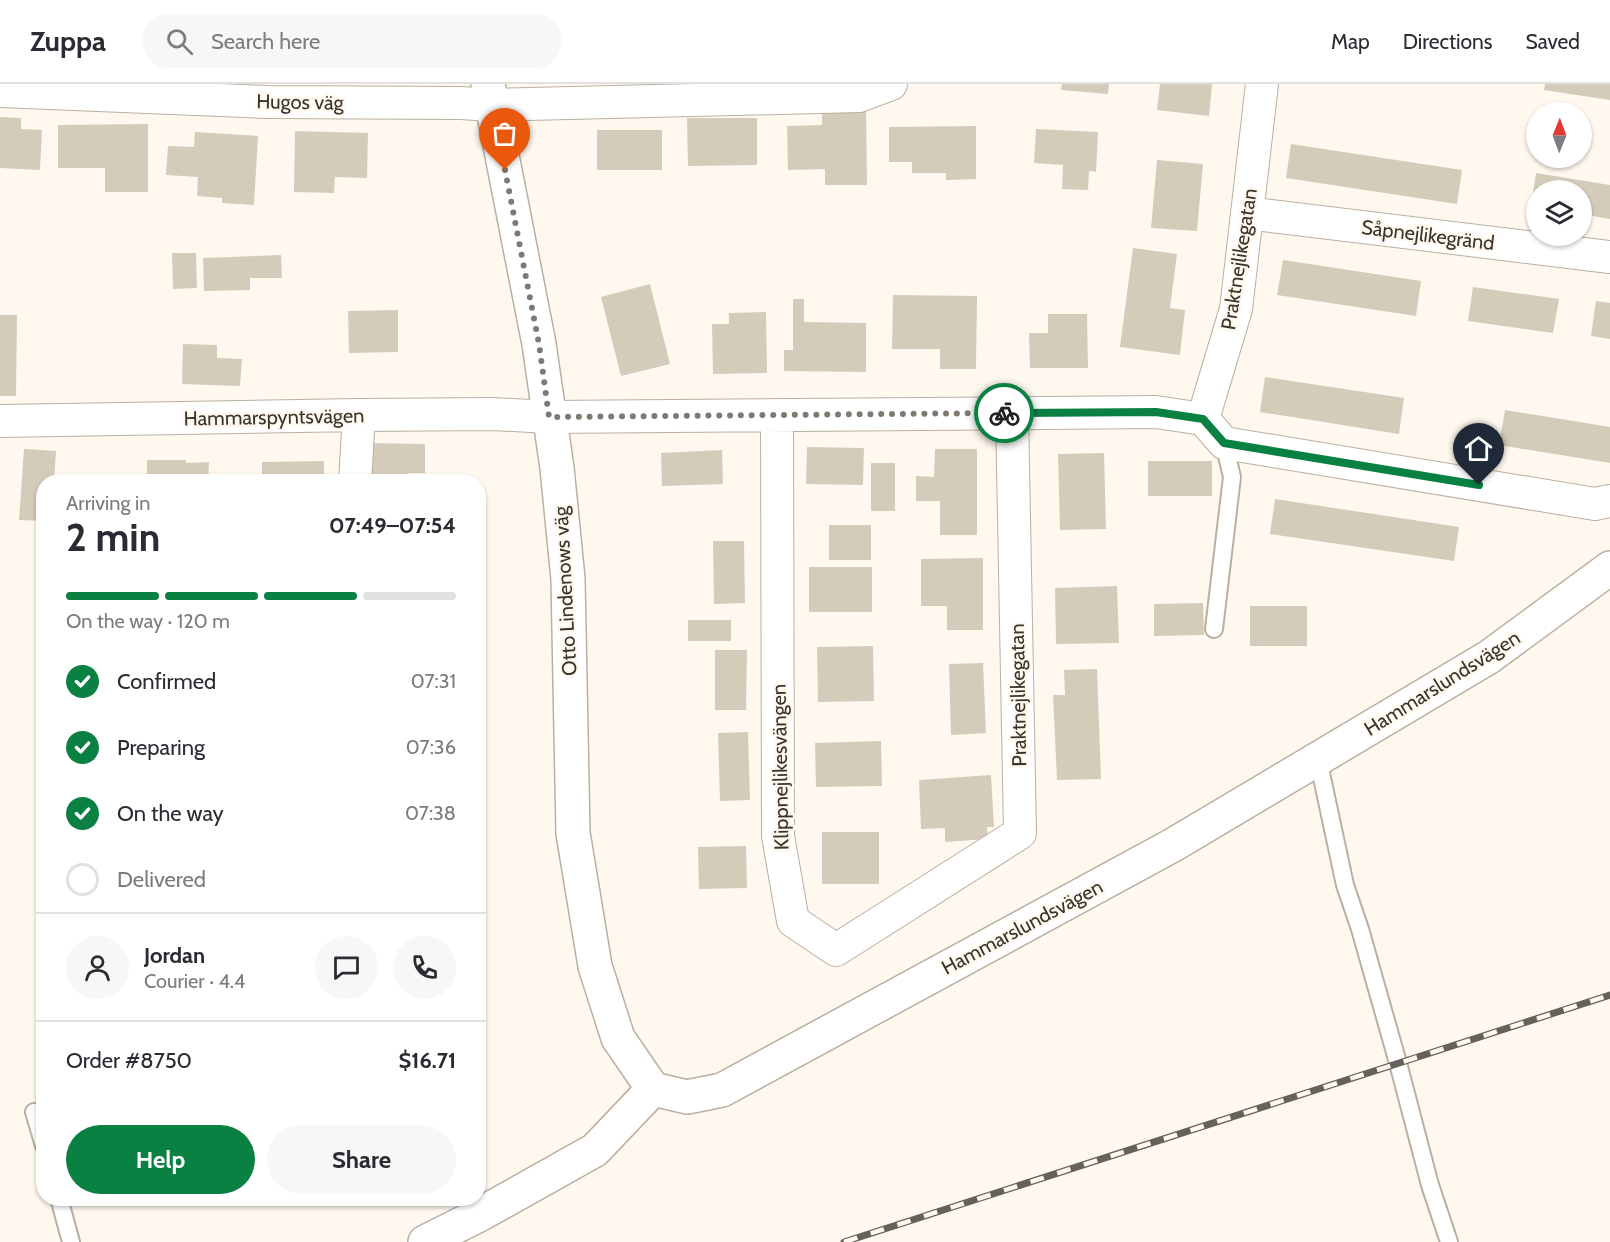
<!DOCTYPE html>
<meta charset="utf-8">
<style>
body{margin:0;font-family:Cabin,sans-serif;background:#f7f7f7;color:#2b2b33;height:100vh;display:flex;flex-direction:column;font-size:22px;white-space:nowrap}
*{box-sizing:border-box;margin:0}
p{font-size:20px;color:#7c7c81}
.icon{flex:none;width:33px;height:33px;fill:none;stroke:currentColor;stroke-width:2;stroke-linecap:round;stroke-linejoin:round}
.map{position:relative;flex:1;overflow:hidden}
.sheet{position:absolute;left:36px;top:390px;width:450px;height:732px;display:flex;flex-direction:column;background:#fff;border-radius:24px;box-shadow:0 2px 4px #0004}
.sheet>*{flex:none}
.needle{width:39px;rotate:1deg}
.fabs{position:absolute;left:1526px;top:18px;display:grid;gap:12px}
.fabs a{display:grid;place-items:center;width:66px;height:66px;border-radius:50%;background:#fff;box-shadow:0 2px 4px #0004;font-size:30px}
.pin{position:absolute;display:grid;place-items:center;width:51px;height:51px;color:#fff;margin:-62px -26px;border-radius:50% 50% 50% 0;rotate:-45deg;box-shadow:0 0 6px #0007}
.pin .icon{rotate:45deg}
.courier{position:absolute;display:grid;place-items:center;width:60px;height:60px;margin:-30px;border:4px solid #0b8043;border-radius:50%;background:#fff;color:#222;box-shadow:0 2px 8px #0007}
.summary em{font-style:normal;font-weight:700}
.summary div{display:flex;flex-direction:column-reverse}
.summary{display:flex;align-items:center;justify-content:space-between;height:102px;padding:0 30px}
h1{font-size:39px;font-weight:700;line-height:45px}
.bar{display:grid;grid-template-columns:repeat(4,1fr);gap:9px 6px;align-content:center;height:72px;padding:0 30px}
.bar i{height:8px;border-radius:4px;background:#e1e1e2}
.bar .active{background:#0b8043}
.bar p{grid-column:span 4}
.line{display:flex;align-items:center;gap:15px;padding:0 30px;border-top:2px solid #e1e1e2}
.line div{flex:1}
.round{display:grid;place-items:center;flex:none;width:63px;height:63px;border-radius:32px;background:#f7f7f7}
ol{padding:0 30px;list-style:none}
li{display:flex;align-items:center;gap:18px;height:66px}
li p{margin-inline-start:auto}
li .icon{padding:6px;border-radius:50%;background:#0b8043;color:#fff;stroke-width:4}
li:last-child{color:#7c7c81}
li i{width:33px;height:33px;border:3px solid #e1e1e2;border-radius:50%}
.primary-button{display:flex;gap:12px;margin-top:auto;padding:12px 30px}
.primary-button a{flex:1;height:69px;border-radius:36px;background:#0b8043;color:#fff;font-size:24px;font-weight:700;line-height:69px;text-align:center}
.primary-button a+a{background:#f7f7f7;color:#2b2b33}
header{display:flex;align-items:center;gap:36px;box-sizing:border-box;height:84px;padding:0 30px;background:#fff;border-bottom:2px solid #e1e1e2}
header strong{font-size:28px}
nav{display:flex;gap:33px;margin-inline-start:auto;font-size:21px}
.search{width:420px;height:54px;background:#f7f7f7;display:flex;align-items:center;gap:15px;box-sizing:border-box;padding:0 21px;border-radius:33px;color:#7c7c81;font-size:22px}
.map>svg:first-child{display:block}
.building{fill:#d5cbbb}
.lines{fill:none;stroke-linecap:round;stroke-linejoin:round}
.lane-casing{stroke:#bab0a1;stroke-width:20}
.street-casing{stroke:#bab0a1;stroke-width:34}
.secondary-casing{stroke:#bab0a1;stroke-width:36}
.lane{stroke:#fff;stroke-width:16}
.street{stroke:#fff;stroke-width:32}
.secondary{stroke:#fff;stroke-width:33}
.rail-casing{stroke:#66615b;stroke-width:7}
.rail{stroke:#fff8ee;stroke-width:4.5;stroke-dasharray:14;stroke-linecap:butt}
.done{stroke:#7e7971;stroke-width:6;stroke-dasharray:0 10.8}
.route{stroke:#0b8043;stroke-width:8}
.labels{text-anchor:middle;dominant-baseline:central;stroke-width:5;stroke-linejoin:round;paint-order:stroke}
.street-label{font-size:20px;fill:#38342e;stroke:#fff8ee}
</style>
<header>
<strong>Zuppa</strong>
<div class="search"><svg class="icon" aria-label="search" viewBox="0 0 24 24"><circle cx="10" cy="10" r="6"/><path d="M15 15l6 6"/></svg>Search here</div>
<nav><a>Map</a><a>Directions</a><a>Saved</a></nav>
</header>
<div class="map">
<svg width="1610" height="1158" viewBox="0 0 1610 1158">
<rect width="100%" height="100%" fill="#fff8ee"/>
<path class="building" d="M1062 0H1109L1108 10 1061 6Z
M1160 0H1212L1209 32 1157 26Z
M1545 0H1610V16L1544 6Z
M822 22H866L867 101H825V85L788 86 787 42 822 41Z
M0 33 21 34V45L42 46 40 86 0 84Z
M687 34H757V81L688 82Z
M148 40V108H105V84H58V41Z
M976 42V95L946 96V89H912V78H889V43Z
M1036 45 1098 48 1096 88 1089 87 1088 106 1062 105 1063 81 1034 79Z
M597 46H662V86H597Z
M295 47 368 49 367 94 335 93 334 109 294 108Z
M195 48 258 52 254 121 222 119V114L197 112 198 93 166 91 168 62 194 63Z
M1291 60 1462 86 1457 120 1286 94Z
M1157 76 1203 80 1197 147 1151 144Z
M1536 89 1610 101V135L1581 130V106H1536V123H1531Z
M1133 164 1177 170 1170 224 1185 226 1180 271 1120 263Z
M172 169H196L197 204 173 205Z
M281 171 282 194H250V206L204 207 203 174Z
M1283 176 1421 197 1416 232 1277 211Z
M650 200 670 280 621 292 601 213Z
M1473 203 1559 215 1553 249 1468 237Z
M893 211 977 212 976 285H940V265H892Z
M793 215H804V238L866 239V288L784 287V266H793Z
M1596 217 1610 219V255L1591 252Z
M398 226V268L349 269 348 227Z
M766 228 767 289 713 290 712 240H729V229Z
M1048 230H1087L1088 284H1030L1029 249H1048Z
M0 231H17L16 312H0Z
M183 260 217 261V274L242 275 240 302 182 300Z
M1265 293 1404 314 1399 350 1260 328Z
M1505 326 1610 343V379L1499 361Z
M364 359 425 360V389H408V398H364Z
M807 363 864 364 863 401 806 400Z
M24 365 56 367 54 398H44V437L19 436Z
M935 365H977V451H940V417H916V392L934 393Z
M722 366 723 400 662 402 661 369Z
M1104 369 1106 445 1060 446 1058 370Z
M147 376H186V379L209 378 208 398H147Z
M324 377V398H262V378Z
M1148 377H1212V412H1148Z
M871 379H895V427H871Z
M1275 415 1459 443 1454 477 1270 450Z
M829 441H871V476H829Z
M713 457H744L745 519 714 520Z
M983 474V546H947V522H921V475Z
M809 483H872V528H809Z
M1117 502 1119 559 1056 560 1055 504Z
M1203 519 1204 551 1154 552V520Z
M1250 522H1307V562H1250Z
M688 536H731V557H688Z
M873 562 874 617 818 618 817 563Z
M715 566H747L746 626H715Z
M983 579 986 649 951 651 949 580Z
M1097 585 1101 695 1057 696 1053 611H1065L1064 586Z
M748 648 750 716 720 717 718 649Z
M881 657 882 702 816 703 815 659Z
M991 691 994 743H987L988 755 945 758V744L921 745 919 696Z
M822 748H879V800H822Z
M746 762 747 804 699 805 698 763Z"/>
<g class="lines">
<g class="lane-casing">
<path id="lane" d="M1214 545 1232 393 1224 359
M1318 675 1345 801 1360 845 1398 979 1430 1101 1449 1158
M34 1028 44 1062
M59 1114 71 1158"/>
</g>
<g class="street-casing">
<path id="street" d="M0 7 267 18 461 19 492 21 859 12 891 0
M1247 129 1610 173
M777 331 778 752 793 837 836 866 1020 749 1012 329
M1203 335 1224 359 1595 420 1610 417
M0 337 359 331 492 330 549 333 1156 328 1203 335 1236 225 1262 0
M355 398 359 331"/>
</g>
<g class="secondary-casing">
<path id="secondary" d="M488 0 539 260 557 384 568 495 573 749 595 882 618 954 653 1005
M653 1005 687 1013 722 1006 1173 761 1489 573 1610 484
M425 1158 479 1131 595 1066 653 1005"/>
</g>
<use href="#lane" class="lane"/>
<use href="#street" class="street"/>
<use href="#secondary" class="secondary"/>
<g class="rail-casing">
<path id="rail" d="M844 1158 1610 911"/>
</g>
<use href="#rail" class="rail"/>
</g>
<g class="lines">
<path class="done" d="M505 86 539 260 549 333 1004 329"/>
<path class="route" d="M1004 329 1156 328 1203 335 1224 359 1479 401"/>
</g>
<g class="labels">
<g class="street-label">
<text transform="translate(300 18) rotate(1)">Hugos väg</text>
<text transform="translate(1428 151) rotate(7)">Såpnejlikegränd</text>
<text transform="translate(1239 175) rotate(-81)">Praktnejlikegatan</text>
<text transform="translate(274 333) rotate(-1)">Hammarspyntsvägen</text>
<text transform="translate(565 507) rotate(-93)">Otto Lindenows väg</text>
<text transform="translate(1442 599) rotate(-32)">Hammarslundsvägen</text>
<text transform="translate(1018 611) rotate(-91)">Praktnejlikegatan</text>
<text transform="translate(780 683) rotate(-91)">Klippnejlikesvängen</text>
<text transform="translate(1022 843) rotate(-28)">Hammarslundsvägen</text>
</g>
</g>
</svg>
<div class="fabs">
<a><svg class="needle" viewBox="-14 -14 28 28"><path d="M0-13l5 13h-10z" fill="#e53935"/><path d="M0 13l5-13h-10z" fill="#7c7c81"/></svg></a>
<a><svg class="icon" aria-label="layers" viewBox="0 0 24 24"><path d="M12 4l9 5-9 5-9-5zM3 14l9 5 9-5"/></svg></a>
</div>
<div class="pin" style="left:505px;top:86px;background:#ea580c"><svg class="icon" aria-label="bag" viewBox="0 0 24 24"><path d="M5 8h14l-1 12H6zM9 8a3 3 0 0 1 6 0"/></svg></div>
<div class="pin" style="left:1479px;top:401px;background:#1f2937"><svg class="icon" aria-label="home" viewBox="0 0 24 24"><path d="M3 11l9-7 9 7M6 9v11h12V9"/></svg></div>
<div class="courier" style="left:1004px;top:329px"><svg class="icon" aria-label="bike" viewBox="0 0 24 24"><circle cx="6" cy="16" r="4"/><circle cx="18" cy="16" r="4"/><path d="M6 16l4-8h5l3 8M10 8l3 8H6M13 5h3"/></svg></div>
<section class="sheet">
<div class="summary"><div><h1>2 min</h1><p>Arriving in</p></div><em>07:49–07:54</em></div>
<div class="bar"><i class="active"></i><i class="active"></i><i class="active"></i><i></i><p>On the way · 120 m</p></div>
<ol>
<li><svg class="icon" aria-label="check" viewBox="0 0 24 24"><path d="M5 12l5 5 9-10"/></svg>Confirmed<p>07:31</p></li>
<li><svg class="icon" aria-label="check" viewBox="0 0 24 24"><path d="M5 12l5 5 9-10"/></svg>Preparing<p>07:36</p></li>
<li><svg class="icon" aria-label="check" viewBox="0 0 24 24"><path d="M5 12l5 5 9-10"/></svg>On the way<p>07:38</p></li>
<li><i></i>Delivered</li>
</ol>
<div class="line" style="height:108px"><a class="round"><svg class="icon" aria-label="person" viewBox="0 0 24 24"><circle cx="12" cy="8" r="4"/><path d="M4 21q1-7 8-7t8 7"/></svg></a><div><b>Jordan</b><p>Courier · 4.4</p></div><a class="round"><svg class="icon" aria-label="chat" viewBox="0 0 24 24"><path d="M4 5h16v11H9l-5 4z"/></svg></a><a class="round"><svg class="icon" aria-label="phone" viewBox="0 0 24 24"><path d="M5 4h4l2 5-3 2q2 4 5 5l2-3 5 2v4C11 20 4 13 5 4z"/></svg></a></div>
<div class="line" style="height:78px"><div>Order #8750</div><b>$16.71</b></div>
<div class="primary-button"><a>Help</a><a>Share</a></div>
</section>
</div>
